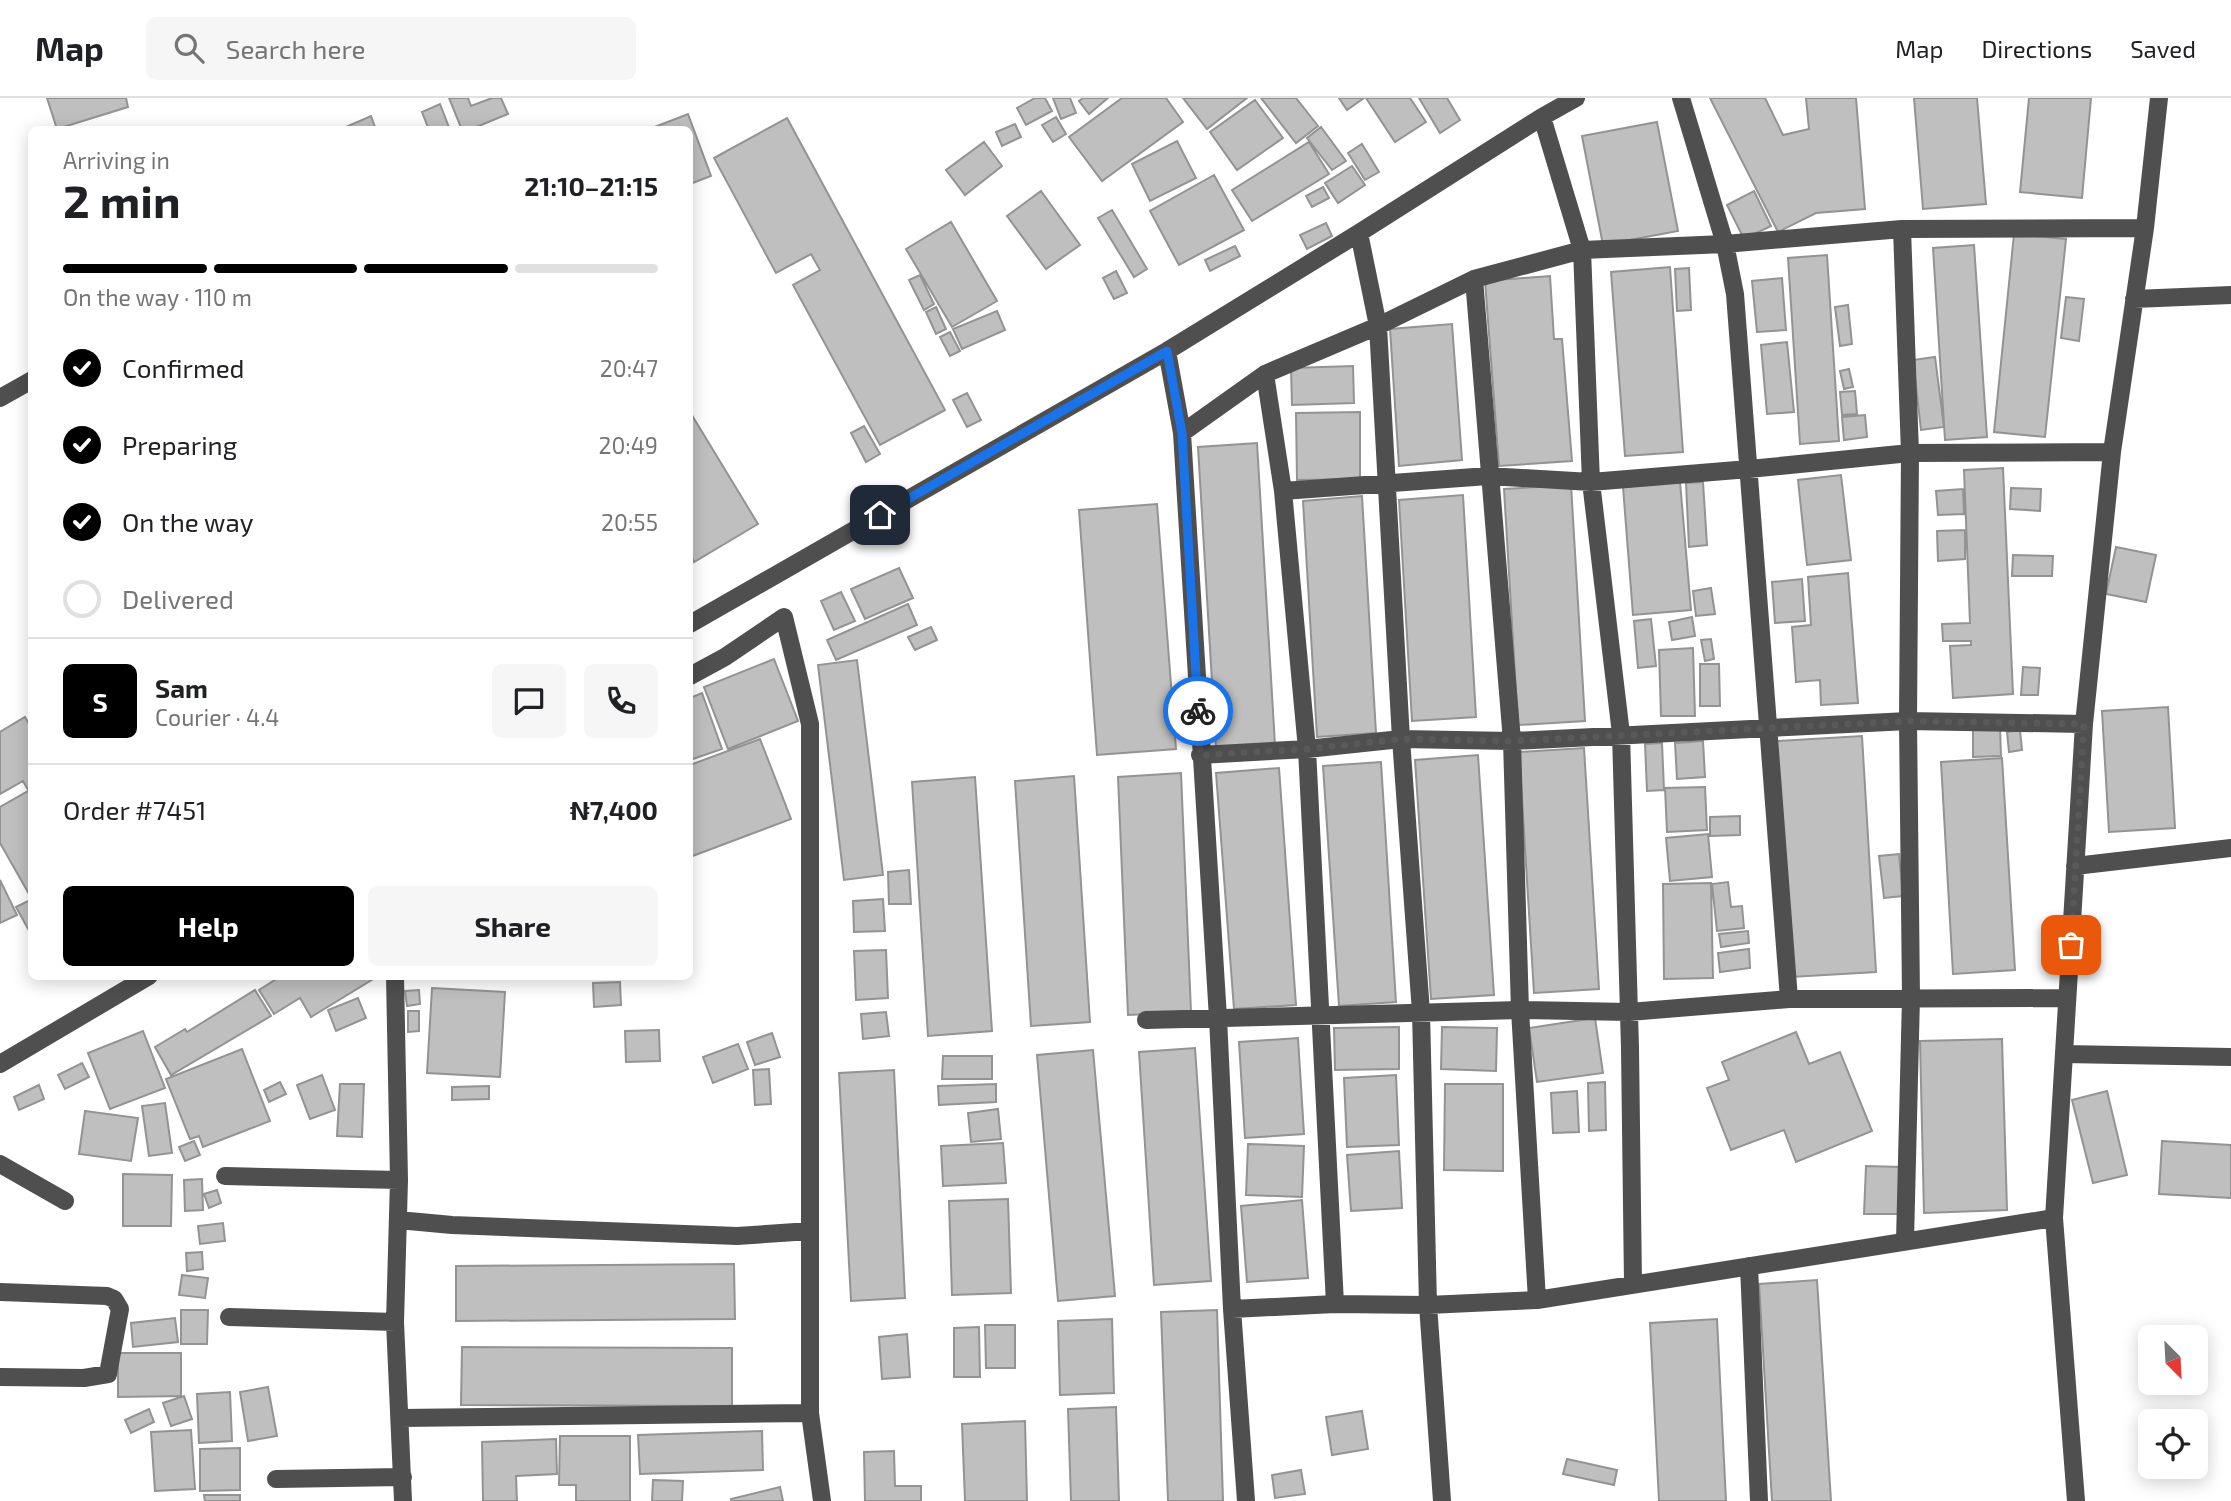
<!DOCTYPE html>
<meta charset="utf-8">
<style>
body{margin:0;font-family:"Exo 2",sans-serif;background:#f6f6f6;color:#202124;height:100vh;display:flex;flex-direction:column;font-size:26px;white-space:nowrap}
*{box-sizing:border-box;margin:0}
p{font-size:23px;color:#757577}
.icon{flex:none;width:38px;height:38px;fill:none;stroke:currentColor;stroke-width:2;stroke-linecap:round;stroke-linejoin:round}
.map{position:relative;flex:1;overflow:hidden}
.details{position:absolute;left:28px;top:28px;width:665px;height:854px;display:flex;flex-direction:column;background:#fff;border-radius:10px;box-shadow:0 4px 18px #0003}
.details>*{flex:none}
.needle{width:46px;rotate:156deg}
.controls{position:absolute;left:2138px;top:1227px;display:grid;gap:14px}
.controls a{display:grid;place-items:center;width:70px;height:70px;border-radius:10px;background:#fff;box-shadow:0 4px 18px #0003;font-size:35px}
.pin{position:absolute;display:grid;place-items:center;width:60px;height:60px;color:#fff;margin:-30px;border-radius:14px;box-shadow:0 4px 10px #0006}
.courier{position:absolute;display:grid;place-items:center;width:70px;height:70px;margin:-35px;border:5px solid #1a73e8;border-radius:50%;background:#fff;color:#222;box-shadow:0 2px 9px #0007}
.summary em{font-style:normal;font-weight:700}
.summary div{display:flex;flex-direction:column-reverse}
.summary{display:flex;align-items:center;justify-content:space-between;height:119px;padding:0 35px}
h1{font-size:46px;font-weight:700;line-height:52px}
.bar{display:grid;grid-template-columns:repeat(4,1fr);gap:10px 7px;align-content:center;height:84px;padding:0 35px}
.bar i{height:9px;border-radius:5px;background:#e0e0e0}
.bar .on{background:#000}
.bar p{grid-column:span 4}
.line{display:flex;align-items:center;gap:18px;padding:0 35px;border-top:2px solid #e0e0e0}
.line div{flex:1}
.round{display:grid;place-items:center;flex:none;width:74px;height:74px;border-radius:10px;background:#f6f6f6}
ol{padding:0 35px;list-style:none}
li{display:flex;align-items:center;gap:21px;height:77px}
li p{margin-inline-start:auto}
li .icon{padding:7px;border-radius:50%;background:#000;color:#fff;stroke-width:4}
li:last-child{color:#757577}
li i{width:38px;height:38px;border:4px solid #e0e0e0;border-radius:50%}
.cta{display:flex;gap:14px;margin-top:auto;padding:14px 35px}
.cta a{flex:1;height:80px;border-radius:10px;background:#000;color:#fff;font-size:28px;font-weight:700;line-height:80px;text-align:center}
.cta a+a{background:#f6f6f6;color:#202124}
header{display:flex;align-items:center;gap:42px;box-sizing:border-box;height:98px;padding:0 35px;background:#fff;border-bottom:2px solid #e0e0e0}
header strong{font-size:33px}
nav{display:flex;gap:38px;margin-inline-start:auto;font-size:24px}
.search{width:490px;height:63px;background:#f6f6f6;display:flex;align-items:center;gap:18px;box-sizing:border-box;padding:0 24px;border-radius:10px;color:#757577;font-size:26px}
.map>svg:first-child{display:block}
.building{fill:#bfbfbf;stroke:#939393;stroke-width:2}
.lines{fill:none;stroke-linecap:round;stroke-linejoin:round}
.minor{stroke:#4f4f4f;stroke-width:18}
.done{stroke:#595959;stroke-width:7;stroke-dasharray:0 12.6}
.route{stroke:#1a73e8;stroke-width:9}
</style>
<header>
<strong>Map</strong>
<div class="search"><svg class="icon" aria-label="search" viewBox="0 0 24 24"><circle cx="10" cy="10" r="6"/><path d="M15 15l6 6"/></svg>Search here</div>
<nav><a>Map</a><a>Directions</a><a>Saved</a></nav>
</header>
<div class="map">
<svg width="2231" height="1403" viewBox="0 0 2231 1403">
<rect width="100%" height="100%" fill="#fff"/>
<path class="building" d="M47 0H126L128 9 57 31Z
M449 0H468L471 8 492 0H501L508 16 469 32H462Z
M1035 0H1045L1052 13 1026 27 1017 10Z
M1053 0H1070L1076 15 1061 21Z
M1083 0H1108L1089 16 1079 3Z
M1122 0H1166L1183 24 1102 83 1069 39Z
M1183 0H1247L1207 31Z
M1261 0H1296L1318 28 1296 45Z
M1339 0H1364L1347 12Z
M1366 0H1410L1426 24 1395 44Z
M1419 0H1447L1460 22 1440 35Z
M1710 0H1765L1783 37 1809 31 1806 0H1856L1865 111 1816 115 1778 134Z
M1914 0H1977L1986 106 1923 111Z
M2029 0H2091L2082 100 2020 94Z
M1255 2 1283 40 1237 72 1210 34Z
M440 6 450 32H429L422 14Z
M688 16 711 78 690 86V32H647Z
M371 18 376 32H339Z
M1056 19 1066 36 1053 44 1042 27Z
M787 20 945 312 880 347 793 187 820 172 811 156 776 175 714 60Z
M1657 24 1678 133 1603 147 1582 38Z
M1015 26 1021 39 1002 48 996 34Z
M1321 29 1346 63 1332 72 1307 40Z
M1177 43 1196 80 1150 103 1132 66Z
M984 44 1002 68 965 97 946 72Z
M1309 44 1329 76 1252 123 1232 92Z
M1362 46 1379 74 1365 82 1348 55Z
M1352 68 1365 87 1338 105 1325 85Z
M1214 77 1244 132 1179 167 1150 113Z
M1323 89 1329 100 1312 109 1306 98Z
M1041 93 1080 147 1046 171 1007 118Z
M1754 93 1771 128 1744 141 1727 107Z
M1112 112 1147 171 1134 179 1098 120Z
M951 124 997 203 952 229 906 151Z
M1326 125 1332 138 1307 151 1300 137Z
M2014 136 2066 141 2045 339 1994 334Z
M1974 147 1987 339 1945 342 1933 150Z
M1235 148 1240 158 1210 173 1205 162Z
M1827 157 1839 343 1800 346 1788 160Z
M1670 169 1683 354 1625 358 1611 174Z
M1689 170 1691 212 1677 213 1675 171Z
M1116 173 1127 195 1114 201 1103 180Z
M920 177 934 206 924 212 909 182Z
M1550 178 1554 241H1562L1572 363 1499 368 1485 183Z
M1782 180 1786 232 1757 234 1752 183Z
M2066 199 2084 201 2079 243 2061 240Z
M1848 207 1852 246 1840 248 1835 209Z
M936 209 946 231 936 236 926 214Z
M997 213 1005 232 962 251 953 231Z
M1452 226 1462 362 1399 368 1390 231Z
M950 234 960 253 950 258 940 239Z
M1787 244 1794 314 1767 316 1761 247Z
M1935 259 1944 329 1921 332 1913 262Z
M1353 268 1354 305 1292 307 1291 270Z
M1849 271 1853 289 1844 291 1840 273Z
M1855 293 1857 316 1842 317 1840 294Z
M967 295 981 322 967 329 953 302Z
M690 314 758 426 694 464 690 456Z
M1360 314V381L1297 382 1296 315Z
M1865 317 1867 339 1844 342 1842 319Z
M864 328 880 356 866 364 851 335Z
M1257 345 1275 647 1216 651 1198 349Z
M2003 370 2013 596 1953 600 1950 548 1971 547V543H1943L1942 526 1970 525 1964 372Z
M1841 377 1851 462 1807 467 1798 382Z
M1680 384 1691 512 1633 517 1623 389Z
M1703 384 1707 447 1689 449 1686 385Z
M1571 387 1585 623 1518 627 1504 391Z
M2011 390 2041 391 2040 413 2010 411Z
M1963 391 1964 416 1938 417 1936 393Z
M1463 397 1476 619 1412 623 1399 402Z
M1362 398 1376 635 1317 639 1303 403Z
M1157 406 1176 651 1097 657 1079 412Z
M1965 432V461L1938 463 1937 433Z
M2116 449 2156 457 2146 504 2106 496Z
M2013 457 2053 458 2052 478H2012Z
M899 470 913 500 865 521 851 491Z
M1848 475 1858 605 1821 607 1820 582 1796 584 1792 529 1811 527 1808 479Z
M1802 481 1805 523 1775 525 1772 484Z
M1711 490 1715 516 1696 518 1693 493Z
M841 494 855 523 834 532 821 503Z
M908 506 917 527 836 562 827 542Z
M1692 519 1695 538 1672 542 1669 524Z
M1651 521 1656 568 1638 570 1634 523Z
M931 529 937 542 915 552 908 539Z
M1711 541 1714 561 1705 563 1701 542Z
M1693 550 1695 618H1661L1659 552Z
M774 561 798 623 728 651 704 589Z
M857 562 883 777 844 782 818 567Z
M1700 566H1719L1720 608H1700Z
M2023 569 2040 570 2038 597H2021Z
M702 595 722 651 690 662V600Z
M2168 609 2175 730 2109 734 2102 613Z
M25 619 32 631V690L28 692 23 683 0 696V634Z
M2000 629 2001 658 1973 659V631Z
M2020 632 2022 652 2009 654 2007 634Z
M1862 638 1876 874 1791 879 1776 643Z
M760 641 791 721 690 759V667Z
M1703 643 1705 679 1677 681 1675 645Z
M1662 645 1664 692 1647 693 1645 646Z
M1584 650 1599 891 1534 895 1519 654Z
M1478 657 1494 897 1431 901 1415 662Z
M2002 660 2015 872 1953 876 1941 664Z
M1381 664 1396 904 1339 908 1323 668Z
M1279 670 1296 907 1234 911 1216 675Z
M1181 675 1191 914 1128 917 1118 679Z
M1074 678 1090 924 1031 928 1015 683Z
M975 679 992 933 928 938 912 684Z
M1705 689 1707 732 1667 734 1665 690Z
M30 692 32 795 29 796 0 745V709Z
M1740 718V737L1710 738V719Z
M1708 736 1712 779 1670 783 1666 740Z
M1899 756 1903 798 1884 800 1879 758Z
M909 772 911 806H889L888 774Z
M0 782 17 817 0 825Z
M1728 784 1731 809 1742 808 1744 830 1717 833 1712 786Z
M1711 785 1713 880 1664 881 1663 786Z
M32 801V838L16 809Z
M883 801 885 833 854 834 853 803Z
M1748 833 1749 845 1721 849 1719 836Z
M1749 851 1750 870 1720 874 1718 855Z
M886 852 888 900 856 902 854 853Z
M281 878H375V880L311 919 300 900 274 916 259 892Z
M620 884 621 907 594 909 593 885Z
M432 890 505 894 500 979 427 975Z
M255 892 271 918 171 977 155 949 185 931 187 934Z
M419 892 420 906 407 908 405 893Z
M358 900 366 920 336 933 328 912Z
M408 913H419V933L408 934Z
M886 914 889 938 863 941 861 916Z
M1595 920 1603 975 1537 984 1529 930Z
M1399 929V971L1335 972 1334 930Z
M1442 929 1497 930 1496 973 1441 971Z
M659 932 660 963 626 964 625 933Z
M143 933 165 990 110 1011 88 955Z
M1796 934 1809 966 1840 954 1872 1033 1796 1064 1784 1032 1731 1052 1707 990 1729 982 1722 964Z
M772 935 780 959 755 967 747 944Z
M1298 940 1304 1036 1245 1040 1239 944Z
M2002 941 2007 1112 1924 1115 1920 943Z
M738 946 748 971 713 985 703 959Z
M1195 950 1211 1183 1154 1187 1139 954Z
M242 951 270 1023 203 1049 199 1038 190 1041 166 981Z
M1093 952 1115 1198 1058 1203 1037 957Z
M943 958H992V981H942Z
M82 965 89 979 65 991 58 977Z
M769 971 771 1006 755 1007 753 972Z
M894 972 905 1200 851 1203 839 975Z
M322 977 335 1012 310 1021 297 987Z
M1396 977 1399 1047 1347 1049 1344 980Z
M280 984 286 996 269 1004 264 992Z
M1605 984 1606 1032 1589 1033 1588 985Z
M340 986H364L362 1039 337 1038Z
M996 986V1004L939 1007 938 988Z
M1445 986H1503V1073L1444 1072Z
M39 987 44 1001 19 1012 14 999Z
M489 988V1001L452 1002V989Z
M1577 993 1579 1034 1553 1035 1551 995Z
M2107 993 2127 1077 2093 1085 2072 1002Z
M165 1005 172 1055 149 1058 142 1008Z
M998 1011 1001 1041 971 1044 968 1015Z
M85 1013 138 1020 131 1063 79 1056Z
M194 1043 200 1057 185 1063 179 1049Z
M2162 1043 2231 1047V1100L2159 1096Z
M1003 1045 1006 1085 943 1088 941 1048Z
M1248 1046 1304 1048 1302 1099 1246 1097Z
M1399 1053 1402 1110 1351 1113 1347 1057Z
M1866 1068 1902 1069 1901 1116H1864Z
M123 1076 172 1077 171 1128H123Z
M202 1081 203 1112 185 1113 184 1082Z
M217 1092 221 1105 209 1110 204 1096Z
M1008 1101 1011 1195 952 1197 949 1103Z
M1302 1102 1308 1180 1247 1184 1241 1108Z
M223 1125 225 1143 200 1146 198 1128Z
M202 1154 203 1171 187 1173 186 1155Z
M734 1166 735 1221 456 1223V1168Z
M182 1177 208 1180 205 1200 179 1197Z
M1817 1182 1831 1403H1772L1759 1186Z
M181 1212H208L207 1246H181Z
M1217 1212 1223 1403H1168L1161 1214Z
M175 1220 178 1244 133 1249 131 1225Z
M1112 1221 1114 1295 1060 1297 1058 1223Z
M1717 1221 1726 1403H1659L1650 1225Z
M985 1227H1015V1270H986Z
M979 1229 980 1279H954V1230Z
M907 1236 910 1279 882 1281 879 1239Z
M462 1249 732 1250V1308L461 1307Z
M118 1255H181V1298L118 1299Z
M268 1289 277 1338 248 1343 240 1294Z
M230 1294 232 1343 199 1345 197 1296Z
M184 1298 192 1321 171 1328 163 1305Z
M1116 1309 1119 1403H1071L1068 1311Z
M149 1311 154 1324 131 1335 125 1322Z
M1362 1313 1368 1351 1332 1357 1326 1319Z
M1025 1323 1027 1403H965L962 1326Z
M191 1332 195 1391 155 1393 151 1334Z
M762 1333 763 1372 640 1376 638 1337Z
M560 1338H630V1403H576V1387H559Z
M556 1341 557 1376 516 1378 517 1403H483L482 1344Z
M240 1350V1392L200 1393V1351Z
M894 1353 895 1388H921V1403H865L864 1354Z
M1567 1361 1617 1372 1614 1387 1563 1376Z
M1301 1372 1305 1396 1275 1400 1272 1377Z
M653 1382 683 1383 682 1403H652Z
M780 1389 783 1403H731V1401Z
M204 1397H240V1403H205Z"/>
<g class="lines">
<path class="minor" d="M1681 0 1725 146 1735 196 1789 901
M1542 19 1582 152 1591 384 1621 636 1630 950 1633 1186
M1902 131 1910 355 1908 623 1911 899 1905 1143
M1359 135 1378 228 1401 641 1421 914 1428 1207 1442 1403
M1474 181 1512 643 1520 912 1537 1202
M2134 201 2231 197
M1167 253 1182 335 1218 920 1232 1211 1246 1403
M1265 276 1283 393 1307 651 1335 1206
M0 300 32 282
M1182 335 1265 276 1378 228 1474 181 1582 152 1725 146 1902 131 2145 130
M1283 393 1488 378 1591 384 1749 371 1910 355 2112 354
M690 526 1167 253 1359 135 1542 19 1576 0
M690 578 725 559 784 519 810 626V1315L822 1403
M1200 657 1307 651 1401 641 1512 643 1908 623 2084 626
M2075 768 2231 750
M395 878 399 1082 395 1224 403 1403
M1146 922 1520 912 1629 914 1789 901 2067 900
M2064 956 2231 959
M0 966 149 878
M0 1066 65 1103
M225 1078 399 1082
M398 1122 452 1127 737 1138 810 1133
M1749 1168 1759 1403
M0 1194 107 1198 114 1201 120 1211 108 1276 84 1280 0 1279
M1232 1211 1335 1206 1428 1207 1537 1202 2054 1120
M229 1219 395 1224
M400 1320 810 1315
M276 1381 403 1379
M2076 1403 2054 1120 2084 626 2112 354 2145 130 2159 0"/>
</g>
<g class="lines">
<path class="done" d="M1198 613 1200 657 1307 651 1401 641 1512 643 1908 623 2084 626 2071 847"/>
<path class="route" d="M880 417 1167 253 1182 335 1198 613"/>
</g>
</svg>
<div class="controls">
<a><svg class="needle" viewBox="-14 -14 28 28"><path d="M0-13l5 13h-10z" fill="#e53935"/><path d="M0 13l5-13h-10z" fill="#757577"/></svg></a>
<a><svg class="icon" aria-label="locate" viewBox="0 0 24 24"><circle cx="12" cy="12" r="6"/><path d="M12 2v4M12 18v4M2 12h4M18 12h4"/></svg></a>
</div>
<div class="pin" style="left:2071px;top:847px;background:#ea580c"><svg class="icon" aria-label="bag" viewBox="0 0 24 24"><path d="M5 8h14l-1 12H6zM9 8a3 3 0 0 1 6 0"/></svg></div>
<div class="pin" style="left:880px;top:417px;background:#1f2937"><svg class="icon" aria-label="home" viewBox="0 0 24 24"><path d="M3 11l9-7 9 7M6 9v11h12V9"/></svg></div>
<div class="courier" style="left:1198px;top:613px"><svg class="icon" aria-label="bike" viewBox="0 0 24 24"><circle cx="6" cy="16" r="4"/><circle cx="18" cy="16" r="4"/><path d="M6 16l4-8h5l3 8M10 8l3 8H6M13 5h3"/></svg></div>
<section class="details">
<div class="summary"><div><h1>2 min</h1><p>Arriving in</p></div><em>21:10–21:15</em></div>
<div class="bar"><i class="on"></i><i class="on"></i><i class="on"></i><i></i><p>On the way · 110 m</p></div>
<ol>
<li><svg class="icon" aria-label="check" viewBox="0 0 24 24"><path d="M5 12l5 5 9-10"/></svg>Confirmed<p>20:47</p></li>
<li><svg class="icon" aria-label="check" viewBox="0 0 24 24"><path d="M5 12l5 5 9-10"/></svg>Preparing<p>20:49</p></li>
<li><svg class="icon" aria-label="check" viewBox="0 0 24 24"><path d="M5 12l5 5 9-10"/></svg>On the way<p>20:55</p></li>
<li><i></i>Delivered</li>
</ol>
<div class="line" style="height:126px"><b class="round" style="background:#000;color:#fff">S</b><div><b>Sam</b><p>Courier · 4.4</p></div><a class="round"><svg class="icon" aria-label="chat" viewBox="0 0 24 24"><path d="M4 5h16v11H9l-5 4z"/></svg></a><a class="round"><svg class="icon" aria-label="phone" viewBox="0 0 24 24"><path d="M5 4h4l2 5-3 2q2 4 5 5l2-3 5 2v4C11 20 4 13 5 4z"/></svg></a></div>
<div class="line" style="height:91px"><div>Order #7451</div><b>₦7,400</b></div>
<div class="cta"><a>Help</a><a>Share</a></div>
</section>
</div>
